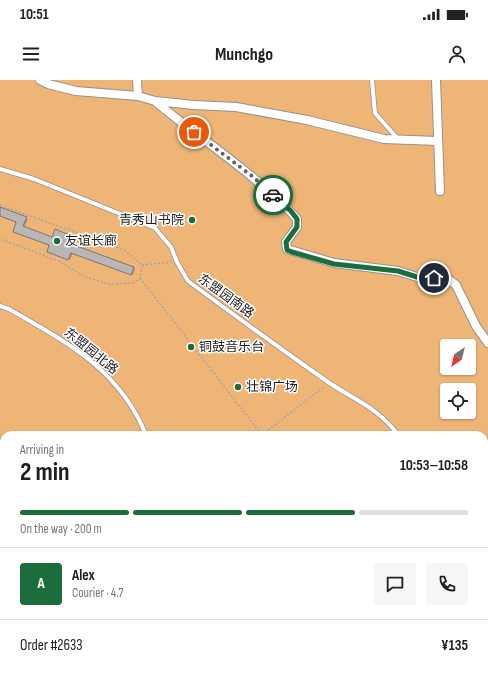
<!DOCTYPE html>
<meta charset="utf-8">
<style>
body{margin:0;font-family:"Sofia Sans Condensed","Noto Sans SC",sans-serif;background:#f6f6f6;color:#202124;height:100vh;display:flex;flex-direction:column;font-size:15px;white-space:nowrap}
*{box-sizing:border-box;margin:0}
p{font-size:13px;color:#757577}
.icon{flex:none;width:22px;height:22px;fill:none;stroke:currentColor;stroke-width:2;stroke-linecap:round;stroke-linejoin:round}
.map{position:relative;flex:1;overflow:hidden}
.details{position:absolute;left:0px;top:351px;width:488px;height:248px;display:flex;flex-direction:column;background:#fff;border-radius:12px 12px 0 0;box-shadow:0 1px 3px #0004}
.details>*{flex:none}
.needle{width:26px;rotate:215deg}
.fabs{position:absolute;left:440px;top:259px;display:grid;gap:8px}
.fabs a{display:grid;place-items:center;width:36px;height:36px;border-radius:4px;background:#fff;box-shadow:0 1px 3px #0004;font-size:20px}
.pin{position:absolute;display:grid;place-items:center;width:34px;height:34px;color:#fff;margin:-17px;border:2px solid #fff;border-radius:50%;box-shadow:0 1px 4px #0007}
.courier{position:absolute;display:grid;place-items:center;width:40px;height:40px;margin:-20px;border:3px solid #1b6d3d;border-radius:50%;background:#fff;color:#222;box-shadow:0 1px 5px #0007}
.overview em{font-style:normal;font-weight:700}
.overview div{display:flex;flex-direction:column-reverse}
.overview{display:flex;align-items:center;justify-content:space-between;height:68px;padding:0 20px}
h1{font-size:26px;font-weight:700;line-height:30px}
.bar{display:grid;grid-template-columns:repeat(4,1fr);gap:6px 4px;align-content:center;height:48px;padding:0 20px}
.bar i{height:5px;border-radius:3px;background:#e0e0e0}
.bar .on{background:#1b6d3d}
.bar p{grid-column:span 4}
.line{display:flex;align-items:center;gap:10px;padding:0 20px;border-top:1px solid #e0e0e0}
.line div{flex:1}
.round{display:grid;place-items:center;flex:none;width:42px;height:42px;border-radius:4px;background:#f6f6f6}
.status{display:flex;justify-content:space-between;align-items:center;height:28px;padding:0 20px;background:#fff;direction:ltr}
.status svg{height:11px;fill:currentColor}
header{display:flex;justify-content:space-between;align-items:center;height:52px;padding:0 20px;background:#fff;font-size:18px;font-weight:700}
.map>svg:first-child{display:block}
.green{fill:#eeb577;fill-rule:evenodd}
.shadow{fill:#0003}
.building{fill:#b9b6b5;stroke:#777473}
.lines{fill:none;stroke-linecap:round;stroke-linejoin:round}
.service-casing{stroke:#959192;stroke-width:5.5}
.minor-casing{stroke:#959192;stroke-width:10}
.tertiary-casing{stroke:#959192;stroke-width:10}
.primary-casing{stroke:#959192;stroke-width:14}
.path{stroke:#a7a4a4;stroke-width:1.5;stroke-dasharray:2 2;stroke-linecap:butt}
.service{stroke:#fff;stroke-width:4}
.minor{stroke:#fff;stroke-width:8}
.tertiary{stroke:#fff;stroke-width:9}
.primary{stroke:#fff;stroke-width:12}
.done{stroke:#646262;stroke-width:4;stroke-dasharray:0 7.2}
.route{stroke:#1b6d3d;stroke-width:5}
.poi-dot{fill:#1b6d3d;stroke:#fff;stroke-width:1.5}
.labels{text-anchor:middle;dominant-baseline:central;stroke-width:3;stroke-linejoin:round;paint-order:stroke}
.poi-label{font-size:13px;fill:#1e1d1d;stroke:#fff;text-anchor:start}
.street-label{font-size:13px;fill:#1e1d1d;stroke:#fff}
</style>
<div class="status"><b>10:51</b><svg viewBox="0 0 49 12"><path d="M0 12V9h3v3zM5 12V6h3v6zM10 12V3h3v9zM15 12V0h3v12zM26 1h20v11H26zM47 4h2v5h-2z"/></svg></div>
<header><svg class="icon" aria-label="menu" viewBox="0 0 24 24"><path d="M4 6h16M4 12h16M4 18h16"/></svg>Munchgo<svg class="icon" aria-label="person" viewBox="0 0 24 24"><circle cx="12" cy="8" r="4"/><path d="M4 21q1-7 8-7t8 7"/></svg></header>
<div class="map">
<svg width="488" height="599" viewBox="0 0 488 599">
<rect width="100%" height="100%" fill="#e6e3e3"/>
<path class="green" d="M0 0H488V596L469 599H297L277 595H484V355H4V443L0 440ZM447 266H469V288H447ZM447 310H469V332H447Z
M0 487 4 490V595H144L149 599H0Z"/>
<path class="shadow" d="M0 128 28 139 24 148 53 158H76L78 159 75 166 134 188 135 189 133 195 73 173 70 180 49 173 50 165 16 152 18 142 0 136Z
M484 582 487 584V590L484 591Z"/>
<path class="building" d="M0 127 27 137 23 146 52 157 55 149 77 158 74 165 134 187 131 195 71 173 68 180 47 172 49 165 13 152 16 142 0 136Z"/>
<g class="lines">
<g class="service-casing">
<path id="service" d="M372 0 375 33 398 59
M0 89 34 99 155 148 171 167 177 182 188 201C234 235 281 269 328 302 353 319 380 329 398 355
M0 226 9 229C67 262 120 290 146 355
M484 496H488
M484 570H488
M414 595 416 599
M426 599 431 595"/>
</g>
<g class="minor-casing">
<path id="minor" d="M40 0 48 4 76 11 138 16 155 21 194 25 236 27 307 40 384 59 438 61
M137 0 138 16
M436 0 440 111
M155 21C191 52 231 77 266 109 277 119 288 128 297 139V147L286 162 287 169 334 183 398 191 417 197 447 198 456 205 476 246 488 263"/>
</g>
<g class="tertiary-casing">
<path id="tertiary" d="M165 595 174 599
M250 595 265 599"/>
</g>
<g class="primary-casing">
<path id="primary" d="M0 449 4 452
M0 469 4 472
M175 595 184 599
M188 595 196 599
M217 595 227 599"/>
</g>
<path class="path" d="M0 125 124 170 142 185 140 198 134 203 109 204 85 197 59 181 0 159
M142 185 172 182
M140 198 262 355
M262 355 325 306"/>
<use href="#service" class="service"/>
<use href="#minor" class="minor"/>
<use href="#tertiary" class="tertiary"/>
<use href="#primary" class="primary"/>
</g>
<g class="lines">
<path class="done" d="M194 52 252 96 273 115"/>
<path class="route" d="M273 115 291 131 297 139V147L286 162 287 170 292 172 334 184 398 191 417 197 434 198"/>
</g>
<g class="poi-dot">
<circle cx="192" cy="140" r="4"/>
<circle cx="57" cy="161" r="4"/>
<circle cx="191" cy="267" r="4"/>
<circle cx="238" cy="307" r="4"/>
</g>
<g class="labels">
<g class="poi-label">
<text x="184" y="140" text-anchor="end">青秀山书院</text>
<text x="65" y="161">友谊长廊</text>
<text x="199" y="267">铜鼓音乐台</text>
<text x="246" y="307">壮锦广场</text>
</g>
<g class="street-label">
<text transform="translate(226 216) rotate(36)">东盟园南路</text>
<text transform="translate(91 271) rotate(39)">东盟园北路</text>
</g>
</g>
</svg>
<div class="fabs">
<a><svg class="needle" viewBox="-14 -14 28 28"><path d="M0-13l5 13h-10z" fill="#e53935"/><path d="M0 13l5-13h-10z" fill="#757577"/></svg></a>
<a><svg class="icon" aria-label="locate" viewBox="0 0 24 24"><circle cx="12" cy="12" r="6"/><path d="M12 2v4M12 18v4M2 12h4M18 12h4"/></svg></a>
</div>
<div class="pin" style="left:194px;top:52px;background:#ea580c"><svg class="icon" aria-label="bag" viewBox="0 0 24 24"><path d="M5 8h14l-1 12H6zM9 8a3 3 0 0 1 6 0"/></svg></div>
<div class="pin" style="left:434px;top:198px;background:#1f2937"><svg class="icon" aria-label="home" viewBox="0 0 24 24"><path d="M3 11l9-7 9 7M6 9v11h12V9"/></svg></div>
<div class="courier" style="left:273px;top:115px"><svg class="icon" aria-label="car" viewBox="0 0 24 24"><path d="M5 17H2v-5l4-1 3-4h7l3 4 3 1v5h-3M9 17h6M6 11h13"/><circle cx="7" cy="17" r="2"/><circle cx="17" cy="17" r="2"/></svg></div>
<section class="details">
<div class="overview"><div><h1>2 min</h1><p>Arriving in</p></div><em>10:53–10:58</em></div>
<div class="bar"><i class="on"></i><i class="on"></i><i class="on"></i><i></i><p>On the way · 200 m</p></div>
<div class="line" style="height:72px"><b class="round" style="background:#1b6d3d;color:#fff">A</b><div><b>Alex</b><p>Courier · 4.7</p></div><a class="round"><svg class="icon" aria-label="chat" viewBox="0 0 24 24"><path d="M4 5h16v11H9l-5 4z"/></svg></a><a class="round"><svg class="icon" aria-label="phone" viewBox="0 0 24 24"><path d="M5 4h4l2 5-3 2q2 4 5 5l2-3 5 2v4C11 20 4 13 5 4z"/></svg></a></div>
<div class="line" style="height:52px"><div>Order #2633</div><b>¥135</b></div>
</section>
</div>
